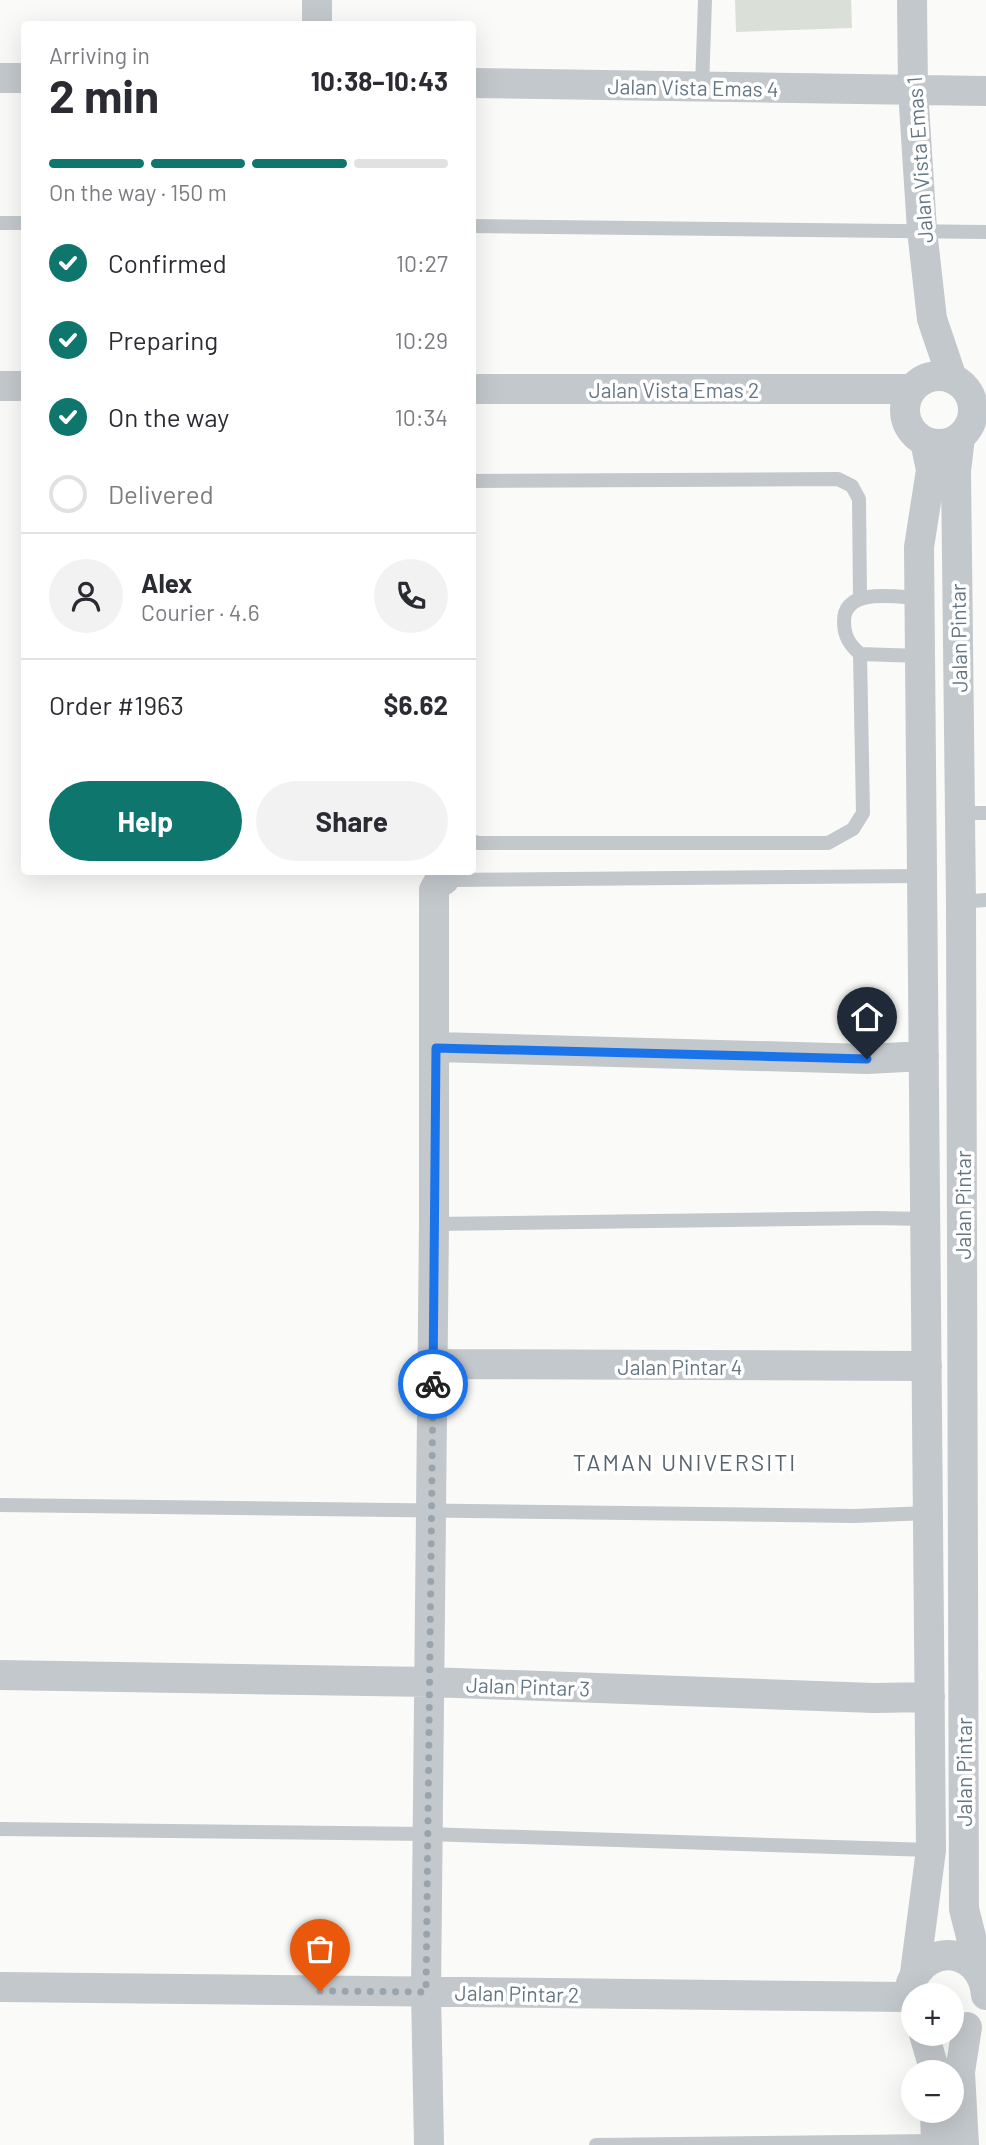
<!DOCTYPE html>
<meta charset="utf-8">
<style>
body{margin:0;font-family:Barlow,sans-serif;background:#f2f2f3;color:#2b2b33;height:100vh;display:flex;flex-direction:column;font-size:26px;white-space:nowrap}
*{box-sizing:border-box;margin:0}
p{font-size:23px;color:#7c7c81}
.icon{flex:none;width:38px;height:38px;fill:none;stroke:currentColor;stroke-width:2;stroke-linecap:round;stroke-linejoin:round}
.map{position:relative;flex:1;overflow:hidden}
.sheet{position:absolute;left:21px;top:21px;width:455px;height:854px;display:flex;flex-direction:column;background:#fff;border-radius:7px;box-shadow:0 7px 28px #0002}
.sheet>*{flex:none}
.buttons{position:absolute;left:901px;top:1983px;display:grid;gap:14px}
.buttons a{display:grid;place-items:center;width:63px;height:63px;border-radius:50%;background:#fff;box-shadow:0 7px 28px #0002;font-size:35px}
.pin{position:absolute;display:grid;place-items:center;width:60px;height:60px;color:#fff;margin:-72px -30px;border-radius:50% 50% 50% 0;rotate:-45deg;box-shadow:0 0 7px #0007}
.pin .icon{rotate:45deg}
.courier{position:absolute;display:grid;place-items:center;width:70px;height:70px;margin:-35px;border:5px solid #1a73e8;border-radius:50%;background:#fff;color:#222;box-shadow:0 2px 9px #0007}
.summary em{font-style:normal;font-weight:700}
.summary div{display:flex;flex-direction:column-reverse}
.summary{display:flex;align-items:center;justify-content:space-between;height:119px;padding:0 28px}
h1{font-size:46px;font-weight:700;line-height:52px}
.bar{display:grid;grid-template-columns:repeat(4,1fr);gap:10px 7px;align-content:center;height:84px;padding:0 28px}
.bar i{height:9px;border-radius:5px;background:#e1e1e2}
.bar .current{background:#0f766e}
.bar p{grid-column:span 4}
.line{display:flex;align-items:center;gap:18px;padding:0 28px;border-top:2px solid #e1e1e2}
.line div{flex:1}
.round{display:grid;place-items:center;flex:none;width:74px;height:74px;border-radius:37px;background:#f2f2f3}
ol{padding:0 28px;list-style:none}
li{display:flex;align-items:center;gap:21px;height:77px}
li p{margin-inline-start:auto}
li .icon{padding:7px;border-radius:50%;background:#0f766e;color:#fff;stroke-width:4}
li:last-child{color:#7c7c81}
li i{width:38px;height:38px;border:4px solid #e1e1e2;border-radius:50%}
.primary-button{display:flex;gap:14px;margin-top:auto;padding:14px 28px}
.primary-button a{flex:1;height:80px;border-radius:42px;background:#0f766e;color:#fff;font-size:28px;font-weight:700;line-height:80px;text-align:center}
.primary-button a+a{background:#f2f2f3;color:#2b2b33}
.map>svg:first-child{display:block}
.green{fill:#dadfd7}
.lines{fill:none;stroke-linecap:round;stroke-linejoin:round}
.service{stroke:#c3c8cc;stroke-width:14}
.minor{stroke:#c3c8cc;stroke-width:30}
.done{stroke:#99a4ac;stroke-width:7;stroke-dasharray:0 12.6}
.route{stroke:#1a73e8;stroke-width:9}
.labels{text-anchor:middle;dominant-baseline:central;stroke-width:7;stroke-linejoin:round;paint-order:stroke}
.street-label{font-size:21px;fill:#657683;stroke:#fff}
.neighbourhood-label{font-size:23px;letter-spacing:2px;fill:#57646e;stroke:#fff}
</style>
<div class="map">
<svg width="986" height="2145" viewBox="0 0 986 2145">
<rect width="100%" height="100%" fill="#fafaf8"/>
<path class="green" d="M735 0H851L852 28 736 32Z"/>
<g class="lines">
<path class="service" d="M702 87 705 0
M0 223H24
M472 226 986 232
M472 481 838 479 852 486 859 499 860 597
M920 598C896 597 844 587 844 621 844 636 849 644 860 654L920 656
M961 813H986
M472 841 478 843H828L853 829 863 813 860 654
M444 880 922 876
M961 902 986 900
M434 1224 875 1218 925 1219
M0 1505 854 1516 928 1513
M0 1829 427 1834 931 1850
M596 2145 935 2141"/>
<path class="minor" d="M317 0V24
M912 0 913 90 922 230 932 319 952 378
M0 78H24
M472 83 986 91
M905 410a34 34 0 1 1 68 0a34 34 0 1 1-68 0Z
M0 386H24
M472 389H911
M960 437 956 471 961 902 964 1909 980 1972
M436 1047 867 1059 924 1056
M433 1364 927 1366
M0 1675 430 1682 874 1698 930 1697
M915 1973 931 1850 919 547 931 470 925 441
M911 1983C929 1940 982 1949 986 1995
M0 1987 909 1997
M924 2034 935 2072
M935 2110 936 2145
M429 2145 426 1992 434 1224V890L438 883 444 880
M964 2145 960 2072 967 2027"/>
</g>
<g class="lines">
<path class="done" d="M320 1991 426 1992 433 1384"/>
<path class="route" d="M433 1384 436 1048 867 1059"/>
</g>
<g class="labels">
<g class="street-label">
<text transform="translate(693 87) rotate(1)">Jalan Vista Emas 4</text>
<text transform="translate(919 160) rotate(-94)">Jalan Vista Emas 1</text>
<text x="674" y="389">Jalan Vista Emas 2</text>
<text transform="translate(958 638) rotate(-91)">Jalan Pintar</text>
<text transform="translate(962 1205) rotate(-90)">Jalan Pintar</text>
<text x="680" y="1366">Jalan Pintar 4</text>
<text transform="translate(528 1686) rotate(2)">Jalan Pintar 3</text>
<text transform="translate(963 1772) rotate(-90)">Jalan Pintar</text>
<text transform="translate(517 1993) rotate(1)">Jalan Pintar 2</text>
</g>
<g class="neighbourhood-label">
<text x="685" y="1462">TAMAN UNIVERSITI</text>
</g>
</g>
</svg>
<div class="buttons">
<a>+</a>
<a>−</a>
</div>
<div class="pin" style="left:320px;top:1991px;background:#ea580c"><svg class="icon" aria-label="bag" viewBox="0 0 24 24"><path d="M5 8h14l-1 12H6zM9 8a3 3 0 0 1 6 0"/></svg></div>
<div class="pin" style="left:867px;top:1059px;background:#1f2937"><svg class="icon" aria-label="home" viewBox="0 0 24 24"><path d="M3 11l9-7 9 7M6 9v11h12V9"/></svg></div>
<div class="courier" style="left:433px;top:1384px"><svg class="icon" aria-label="bike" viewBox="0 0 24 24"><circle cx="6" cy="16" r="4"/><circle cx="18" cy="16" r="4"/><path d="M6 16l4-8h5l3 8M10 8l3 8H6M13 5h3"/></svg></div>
<section class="sheet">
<div class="summary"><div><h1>2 min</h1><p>Arriving in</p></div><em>10:38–10:43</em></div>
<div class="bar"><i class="current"></i><i class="current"></i><i class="current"></i><i></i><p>On the way · 150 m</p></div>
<ol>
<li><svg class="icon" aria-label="check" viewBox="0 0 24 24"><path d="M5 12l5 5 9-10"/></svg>Confirmed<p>10:27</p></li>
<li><svg class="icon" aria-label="check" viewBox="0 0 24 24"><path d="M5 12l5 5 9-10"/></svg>Preparing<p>10:29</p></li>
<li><svg class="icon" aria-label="check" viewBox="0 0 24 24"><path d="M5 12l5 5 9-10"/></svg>On the way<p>10:34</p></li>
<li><i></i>Delivered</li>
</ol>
<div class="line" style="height:126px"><a class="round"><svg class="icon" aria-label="person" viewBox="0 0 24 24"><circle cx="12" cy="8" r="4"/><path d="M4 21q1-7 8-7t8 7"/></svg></a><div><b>Alex</b><p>Courier · 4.6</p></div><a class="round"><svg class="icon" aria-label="phone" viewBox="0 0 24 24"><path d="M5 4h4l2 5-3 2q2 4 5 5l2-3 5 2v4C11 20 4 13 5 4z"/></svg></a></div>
<div class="line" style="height:91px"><div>Order #1963</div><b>$6.62</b></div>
<div class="primary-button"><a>Help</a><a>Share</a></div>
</section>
</div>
